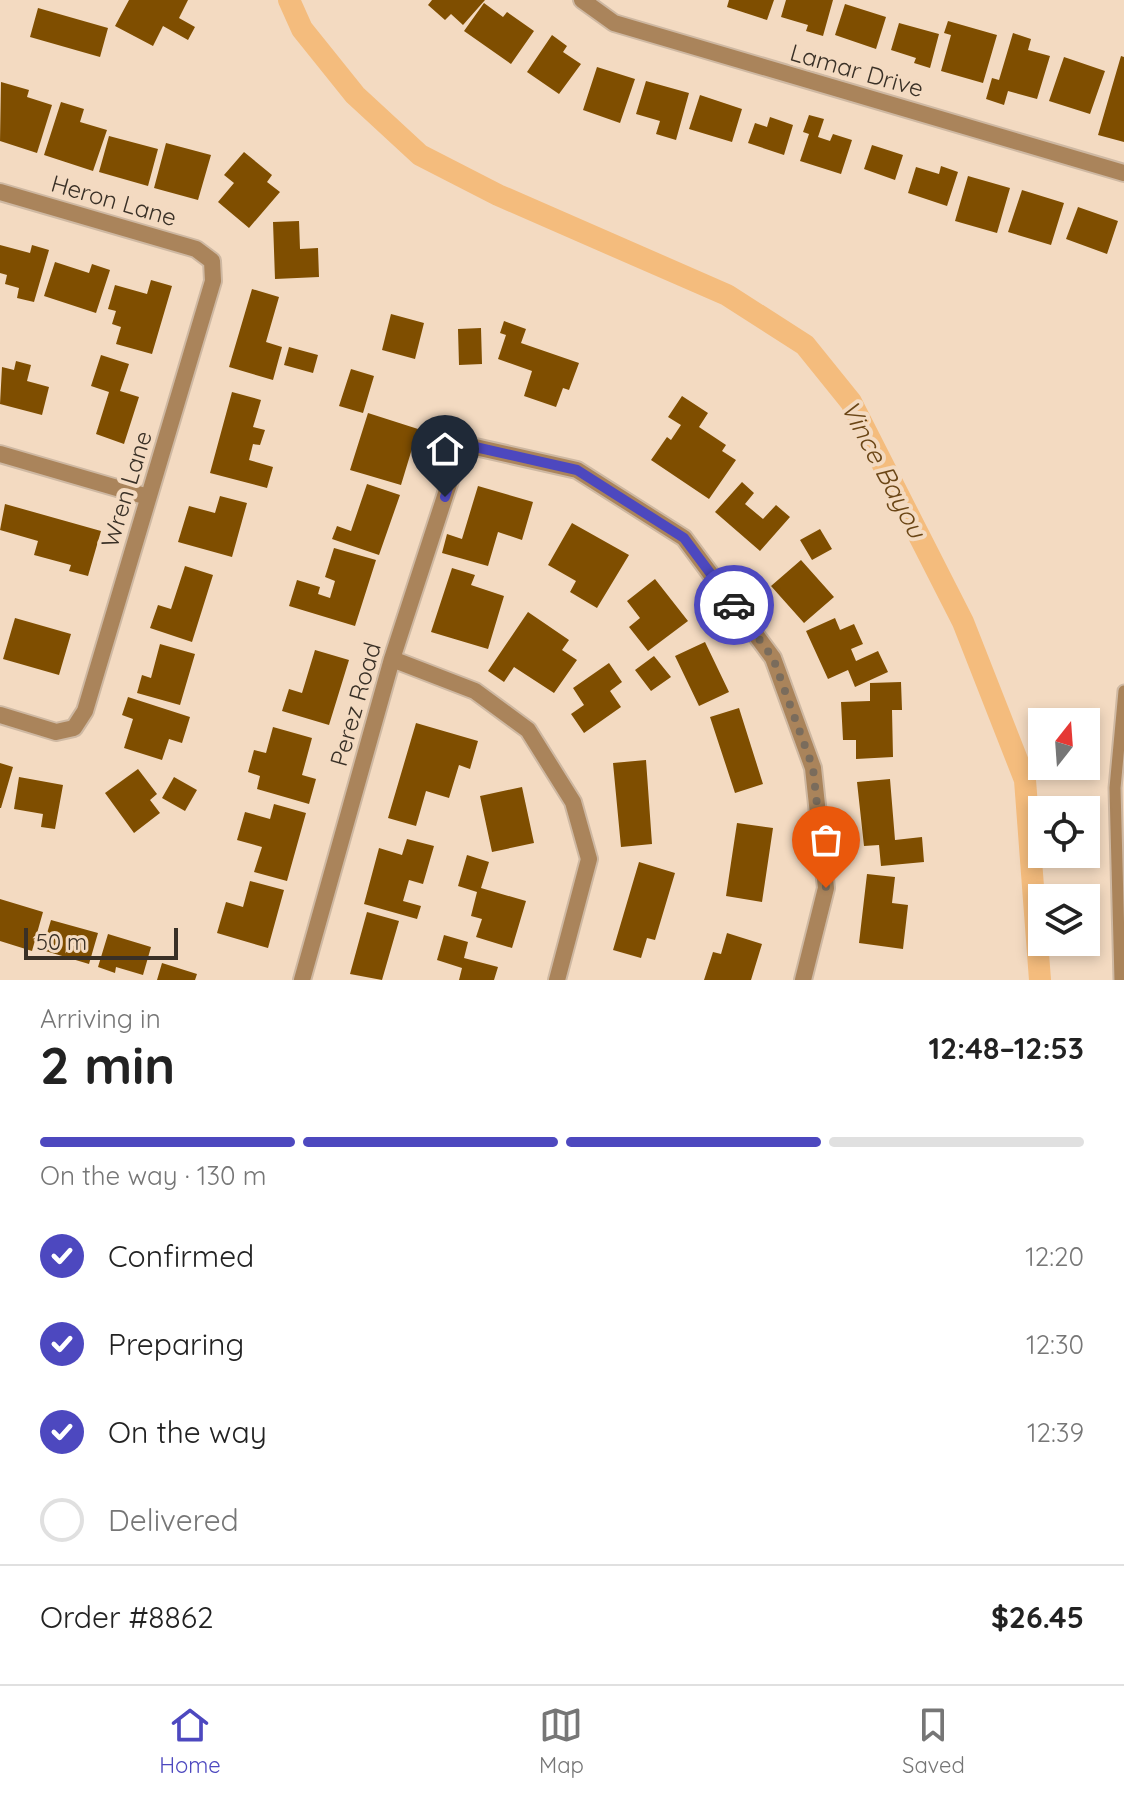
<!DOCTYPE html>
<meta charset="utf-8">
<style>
body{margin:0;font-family:Quicksand,sans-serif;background:#f6f6f6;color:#222;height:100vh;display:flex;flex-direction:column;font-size:30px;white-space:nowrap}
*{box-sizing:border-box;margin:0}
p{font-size:26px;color:#767676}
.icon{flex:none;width:44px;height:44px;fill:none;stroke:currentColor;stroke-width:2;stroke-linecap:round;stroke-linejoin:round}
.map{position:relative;height:980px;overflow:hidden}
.details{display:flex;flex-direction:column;background:#fff;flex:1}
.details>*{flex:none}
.needle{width:52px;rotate:17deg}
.tools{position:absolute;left:1028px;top:708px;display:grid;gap:16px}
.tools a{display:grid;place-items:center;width:72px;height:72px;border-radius:0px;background:#fff;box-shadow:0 4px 12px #0003;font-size:40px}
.scale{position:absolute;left:24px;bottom:20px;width:154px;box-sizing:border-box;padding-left:8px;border:4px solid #393026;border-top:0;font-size:22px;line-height:28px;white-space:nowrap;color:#393026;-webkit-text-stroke:6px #f3dac1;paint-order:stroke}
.pin{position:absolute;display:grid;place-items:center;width:68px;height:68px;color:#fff;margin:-82px -34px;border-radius:50% 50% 50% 0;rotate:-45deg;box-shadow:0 0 8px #0007}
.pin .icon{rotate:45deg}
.courier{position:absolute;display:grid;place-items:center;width:80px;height:80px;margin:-40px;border:6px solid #4d48bf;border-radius:50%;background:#fff;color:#222;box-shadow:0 2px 10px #0007}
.overview em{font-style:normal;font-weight:700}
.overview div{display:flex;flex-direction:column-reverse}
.overview{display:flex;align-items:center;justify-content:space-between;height:136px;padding:0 40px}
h1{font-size:52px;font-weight:700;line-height:60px}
.bar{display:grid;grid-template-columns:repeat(4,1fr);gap:12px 8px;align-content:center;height:96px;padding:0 40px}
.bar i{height:10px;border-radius:6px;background:#e0e0e0}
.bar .current{background:#4d48bf}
.bar p{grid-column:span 4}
.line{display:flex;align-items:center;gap:20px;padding:0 40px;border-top:2px solid #e0e0e0}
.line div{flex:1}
ol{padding:0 40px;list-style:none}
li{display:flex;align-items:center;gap:24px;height:88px}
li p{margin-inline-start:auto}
li .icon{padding:8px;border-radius:50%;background:#4d48bf;color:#fff;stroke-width:4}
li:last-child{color:#767676}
li i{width:44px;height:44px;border:4px solid #e0e0e0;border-radius:50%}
.dock{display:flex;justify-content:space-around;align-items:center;height:112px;border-top:2px solid #e0e0e0;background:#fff;font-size:22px;color:#767676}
.dock a{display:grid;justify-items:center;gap:4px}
.dock .current{color:#4d48bf}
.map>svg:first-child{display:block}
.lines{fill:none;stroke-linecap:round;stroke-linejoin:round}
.canal{stroke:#f4bc7d;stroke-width:22}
.building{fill:#7f4e00}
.lane-casing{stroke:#ceb8a2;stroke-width:15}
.street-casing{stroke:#ceb8a2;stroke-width:20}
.lane{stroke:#aa845b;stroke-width:11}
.street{stroke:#aa845b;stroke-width:16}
.done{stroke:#7a6c5c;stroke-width:8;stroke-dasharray:0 14.4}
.route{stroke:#4d48bf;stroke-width:10}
.labels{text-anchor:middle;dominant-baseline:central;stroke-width:8;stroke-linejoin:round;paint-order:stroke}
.street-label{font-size:24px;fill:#393026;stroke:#f3dac1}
.water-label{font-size:26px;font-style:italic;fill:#6b4616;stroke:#f3dac1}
</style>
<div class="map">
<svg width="1124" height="980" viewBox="0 0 1124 980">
<rect width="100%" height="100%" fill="#f3dac1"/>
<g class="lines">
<path class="canal" d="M289 0 302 29 355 95 420 155 498 195 727 295 805 345 851 402 963 622 1025 780 1040 980"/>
</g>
<path class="building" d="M129 0H188L179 18 195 27 188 40 163 26 153 46 115 26Z
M432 0H485L463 25 451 14 445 20 428 5Z
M729 0H774L767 20 727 7Z
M786 0H833L823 36 806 31 808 25 781 17Z
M484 3 503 17 507 12 534 31 511 64 464 31Z
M845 4 886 17 876 49 835 35Z
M38 8 108 28 100 57 30 37Z
M948 21 997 35 983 83 941 71 951 35 944 33Z
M899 23 939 34 930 68 914 63 916 58 891 50Z
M1013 33 1031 39 1028 50 1050 56 1037 99 1008 91 1004 105 986 99 992 78 999 80Z
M552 35 567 46 563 52 581 64 559 94 527 72Z
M1121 56 1124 57V142L1098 135Z
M1064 57 1105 71 1090 114 1049 101Z
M597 67 635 79 620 123 583 110Z
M646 81 689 93 676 140 656 134 660 121 636 114Z
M1 82 29 90 27 97 52 105 37 153 0 141Z
M700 95 742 109 732 142 689 129Z
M61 102 84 109 80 122 107 130 93 171 44 155Z
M809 115 824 119 818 137 830 141 833 134 852 140 841 174 800 161 809 134 803 132Z
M770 117 793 125 784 155 748 143 755 123 767 127Z
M109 136 158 149 148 186 99 172Z
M166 143 211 155 198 200 154 188Z
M872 145 903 155 895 180 864 169Z
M244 152 272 175 267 182 280 192 249 228 218 202 234 183 224 175Z
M941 166 958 172 947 206 908 193 916 167 939 174Z
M968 176 1010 188 997 233 955 221Z
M1022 190 1064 203 1051 245 1008 232Z
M1078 207 1118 221 1107 254 1066 239Z
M299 221 300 249 318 248 319 277 275 279 273 222Z
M0 245 30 253 32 245 49 250 34 302 17 298 19 288 5 284 7 275 0 273Z
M55 262 89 273 92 264 110 270 96 313 44 296Z
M151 280 172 286 152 354 116 344 121 327 112 324 116 311 108 309 115 285 147 294Z
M252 289 279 297 266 342 282 347 273 380 229 367Z
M391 314 424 323 415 359 382 350Z
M504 321 526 329 521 343 579 363 569 390 563 388 556 407 524 396 532 371 498 359 506 335 500 333Z
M481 328 482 364 459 365 458 329Z
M289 347 318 355 313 373 284 365Z
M101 355 129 364 120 391 139 397 124 444 96 434 109 392 91 386Z
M16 361 31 365 27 381 49 387 42 415 0 404 2 367 14 370Z
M351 369 374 376 363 413 339 406Z
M232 392 261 400 253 427 265 430 260 445 253 444 249 460 273 467 267 488 210 473Z
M682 396 708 413 699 427 726 445 722 451 736 460 709 499 651 460 667 437 671 440 681 425 668 417Z
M368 413 418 429 401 485 350 470Z
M742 482 754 493 745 504 763 519 776 505 790 517 760 551 715 512Z
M367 484 400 495 379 555 332 539 337 526 351 531Z
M478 486 533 502 522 540 498 532 488 566 442 553 447 534 462 539Z
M220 496 247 503 232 557 178 542 189 506 215 513Z
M5 504 101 531 88 576 69 571 71 565 34 555 38 541 0 530Z
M572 523 629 555 597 608 570 592 576 581 548 565Z
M820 529 832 549 812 560 800 540Z
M334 548 376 560 355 626 289 606 297 580 320 587 318 594 330 598 335 581 325 577Z
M801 560 834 597 804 623 771 586Z
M185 566 213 575 192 642 150 628 158 605 171 609Z
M452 568 475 575 471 585 504 596 488 649 431 632Z
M655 579 688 621 648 651 629 627 640 618 627 601Z
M528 612 569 640 562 650 577 660 554 693 514 667 504 682 488 671Z
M15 618 71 634 59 675 3 659Z
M835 618 840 630 854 624 863 644 851 649 856 661 878 651 888 672 855 687 848 670 828 679 806 631Z
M705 642 729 692 699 706 675 656Z
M160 644 195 654 180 705 137 693 142 675 151 678Z
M315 650 349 660 329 725 282 711 289 689 302 693Z
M654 656 671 677 651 691 635 670Z
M609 663 622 682 610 691 621 707 584 733 571 714 584 705 573 688Z
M901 682 902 710H892L893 757 856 759V740H843L841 702 870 701V683Z
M128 697 190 717 182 743 169 739 162 760 124 748 133 719 122 715Z
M739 708 763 784 735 793 710 717Z
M416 723 478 741 470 769 459 765 449 798 426 791 416 826 388 818Z
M273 727 312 738 302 775 316 779 309 804 257 789 260 776 248 772 254 750 266 753Z
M646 760 652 844 621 847 613 763Z
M0 763 13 767 1 808H0Z
M138 769 157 794 150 800 160 813 134 833 105 793Z
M19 777 63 785 55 829 41 827 43 814 14 809Z
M174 777 197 790 185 811 162 798Z
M890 779 895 840 922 837 924 862 881 866 879 845 864 846 857 782Z
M522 787 534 843 492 852 480 796Z
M274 804 306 813 287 881 254 872 262 847 237 840 245 812 270 819Z
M737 823 773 828 762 902 726 896Z
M407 839 434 846 423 884 409 880 403 901 421 906 417 919 364 904 379 848 402 855Z
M467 855 489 862 481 888 526 901 512 948 476 937 482 919 471 916 477 892 458 886Z
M639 862 675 873 655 940 647 938 641 958 613 950Z
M867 874 895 877 892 903 908 905 903 949 859 943Z
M250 881 284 890 268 948 217 933 226 902 243 907Z
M0 899 43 912 32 951 0 941Z
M367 912 399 921 382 980 350 974Z
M51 920 98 933 89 964 42 950Z
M727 933 762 944 751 980H704L713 952 721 954Z
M108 934 151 947 143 975 116 967 115 973 98 967Z
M444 935 468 942 464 958 498 967 494 980H459L462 968 437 960Z
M162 963 197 974 195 980H157Z"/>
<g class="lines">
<g class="lane-casing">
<path id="lane" d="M1120 980 1115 788 1124 691"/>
</g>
<g class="street-casing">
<path id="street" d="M582 0 614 23 1124 173
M0 192 196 249 212 261 213 281 85 711 74 728 56 732 0 715
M0 454 148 497
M392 659 475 691 528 730 573 802 589 859 557 980
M302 980 392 659 462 444 577 470 684 538 773 658 813 768 826 888 803 980"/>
</g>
<use href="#lane" class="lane"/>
<use href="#street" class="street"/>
</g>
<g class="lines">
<path class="done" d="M734 605 773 658 813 768 826 888"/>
<path class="route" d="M445 497 462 444 577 470 684 538 734 605"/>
</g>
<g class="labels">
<g class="street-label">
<text transform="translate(857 70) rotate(16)">Lamar Drive</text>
<text transform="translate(114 200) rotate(16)">Heron Lane</text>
<text transform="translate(126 489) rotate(-73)">Wren Lane</text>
<text transform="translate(355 704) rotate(-74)">Perez Road</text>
</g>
<g class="water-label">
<text transform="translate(884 469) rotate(62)">Vince Bayou</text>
</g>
</g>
</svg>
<div class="tools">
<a><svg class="needle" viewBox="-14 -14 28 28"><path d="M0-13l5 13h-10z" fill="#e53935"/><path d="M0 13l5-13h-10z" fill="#767676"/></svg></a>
<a><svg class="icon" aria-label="locate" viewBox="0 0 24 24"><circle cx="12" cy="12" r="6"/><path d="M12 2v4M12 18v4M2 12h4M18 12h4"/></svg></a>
<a><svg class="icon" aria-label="layers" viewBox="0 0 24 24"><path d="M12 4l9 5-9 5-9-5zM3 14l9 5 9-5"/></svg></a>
</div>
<div class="scale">50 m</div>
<div class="pin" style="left:826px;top:888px;background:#ea580c"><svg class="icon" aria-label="bag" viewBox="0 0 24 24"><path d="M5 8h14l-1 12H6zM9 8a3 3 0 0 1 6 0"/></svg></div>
<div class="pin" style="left:445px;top:497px;background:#1f2937"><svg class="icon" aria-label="home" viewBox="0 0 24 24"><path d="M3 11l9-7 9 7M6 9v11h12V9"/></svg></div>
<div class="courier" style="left:734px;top:605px"><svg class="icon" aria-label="car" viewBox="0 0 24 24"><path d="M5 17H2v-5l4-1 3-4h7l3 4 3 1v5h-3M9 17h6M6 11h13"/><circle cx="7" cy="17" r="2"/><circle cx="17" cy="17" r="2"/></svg></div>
</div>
<section class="details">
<div class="overview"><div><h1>2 min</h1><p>Arriving in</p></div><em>12:48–12:53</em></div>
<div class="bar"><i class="current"></i><i class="current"></i><i class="current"></i><i></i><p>On the way · 130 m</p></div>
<ol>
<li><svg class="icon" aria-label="check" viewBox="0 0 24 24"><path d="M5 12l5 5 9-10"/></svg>Confirmed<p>12:20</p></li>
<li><svg class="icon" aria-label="check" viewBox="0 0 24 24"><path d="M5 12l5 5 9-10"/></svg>Preparing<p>12:30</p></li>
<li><svg class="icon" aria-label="check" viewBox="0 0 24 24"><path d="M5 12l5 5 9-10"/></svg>On the way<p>12:39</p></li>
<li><i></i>Delivered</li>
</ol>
<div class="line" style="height:104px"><div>Order #8862</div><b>$26.45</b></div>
</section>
<nav class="dock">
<a class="current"><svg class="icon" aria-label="home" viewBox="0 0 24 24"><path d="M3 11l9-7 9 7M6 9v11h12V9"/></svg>Home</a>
<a><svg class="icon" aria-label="map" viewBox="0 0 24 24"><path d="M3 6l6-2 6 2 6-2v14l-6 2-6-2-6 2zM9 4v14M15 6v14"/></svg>Map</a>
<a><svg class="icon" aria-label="saved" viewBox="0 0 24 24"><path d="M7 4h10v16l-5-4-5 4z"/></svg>Saved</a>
</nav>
